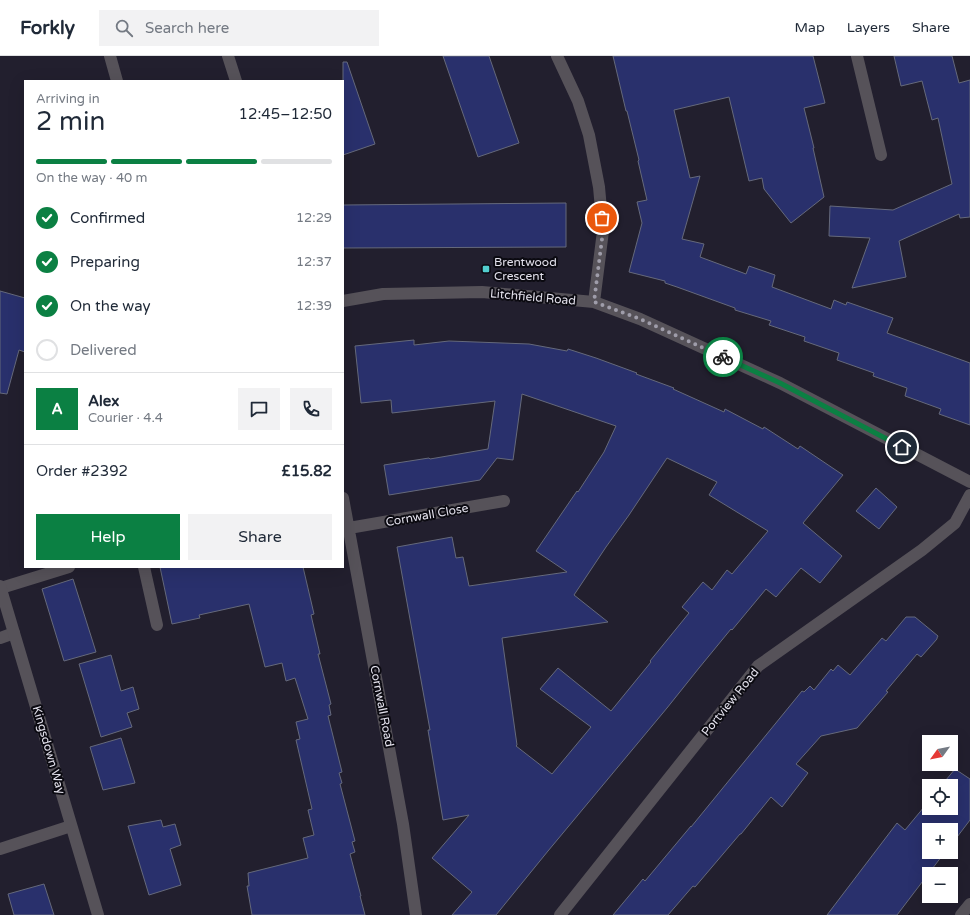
<!DOCTYPE html>
<meta charset="utf-8">
<style>
body{margin:0;font-family:"Varela Round",sans-serif;background:#f2f2f3;color:#1f2937;height:100vh;display:flex;flex-direction:column;font-size:15px;white-space:nowrap}
*{box-sizing:border-box;margin:0}
p{font-size:13px;color:#747a83}
.icon{flex:none;width:22px;height:22px;fill:none;stroke:currentColor;stroke-width:2;stroke-linecap:round;stroke-linejoin:round}
.map{position:relative;flex:1;overflow:hidden}
.details{position:absolute;left:24px;top:24px;width:320px;height:488px;display:flex;flex-direction:column;background:#fff;border-radius:0px;box-shadow:0 4px 16px #0002}
.details>*{flex:none}
.needle{width:26px;rotate:237deg}
.controls{position:absolute;left:922px;top:679px;display:grid;gap:8px}
.controls a{display:grid;place-items:center;width:36px;height:36px;border-radius:0px;background:#fff;box-shadow:0 4px 16px #0002;font-size:20px}
.pin{position:absolute;display:grid;place-items:center;width:34px;height:34px;color:#fff;margin:-17px;border:2px solid #fff;border-radius:50%;box-shadow:0 1px 4px #0007}
.courier{position:absolute;display:grid;place-items:center;width:40px;height:40px;margin:-20px;border:3px solid #0b8043;border-radius:50%;background:#fff;color:#222;box-shadow:0 1px 5px #0007}
.overview em{font-style:normal;font-weight:600}
.overview div{display:flex;flex-direction:column-reverse}
.overview{display:flex;align-items:center;justify-content:space-between;height:68px;padding:0 12px}
h1{font-size:26px;font-weight:600;line-height:30px}
.bar{display:grid;grid-template-columns:repeat(4,1fr);gap:6px 4px;align-content:center;height:48px;padding:0 12px}
.bar i{height:5px;border-radius:3px;background:#e0e1e3}
.bar .on{background:#0b8043}
.bar p{grid-column:span 4}
.line{display:flex;align-items:center;gap:10px;padding:0 12px;border-top:1px solid #e0e1e3}
.line div{flex:1}
.round{display:grid;place-items:center;flex:none;width:42px;height:42px;border-radius:0px;background:#f2f2f3}
ol{padding:0 12px;list-style:none}
li{display:flex;align-items:center;gap:12px;height:44px}
li p{margin-inline-start:auto}
li .icon{padding:4px;border-radius:50%;background:#0b8043;color:#fff;stroke-width:4}
li:last-child{color:#747a83}
li i{width:22px;height:22px;border:2px solid #e0e1e3;border-radius:50%}
.cta{display:flex;gap:8px;margin-top:auto;padding:8px 12px}
.cta a{flex:1;height:46px;border-radius:0px;background:#0b8043;color:#fff;font-size:16px;font-weight:600;line-height:46px;text-align:center}
.cta a+a{background:#f2f2f3;color:#1f2937}
header{display:flex;align-items:center;gap:24px;box-sizing:border-box;height:56px;padding:0 20px;background:#fff;border-bottom:1px solid #e0e1e3}
header strong{font-size:19px}
nav{display:flex;gap:22px;margin-inline-start:auto;font-size:14px}
.search{width:280px;height:36px;background:#f2f2f3;display:flex;align-items:center;gap:10px;box-sizing:border-box;padding:0 14px;border-radius:0px;color:#747a83;font-size:15px}
.map>svg:first-child{display:block}
.building{fill:#29306c;stroke:#65697b;fill-rule:evenodd}
.lines{fill:none;stroke-linecap:round;stroke-linejoin:round}
.service{stroke:#565259;stroke-width:12}
.minor{stroke:#565259;stroke-width:12}
.done{stroke:#9f9daa;stroke-width:4;stroke-dasharray:0 7.2}
.route{stroke:#0b8043;stroke-width:5}
.poi-dot{fill:#52cdce;stroke:#0b0a11;stroke-width:1.5}
.labels{text-anchor:middle;dominant-baseline:central;stroke-width:4;stroke-linejoin:round;paint-order:stroke}
.poi-label{font-size:12px;fill:#e3e1ec;stroke:#0b0a11;text-anchor:start}
.street-label{font-size:12px;fill:#e3e1ec;stroke:#0b0a11}
</style>
<header>
<strong>Forkly</strong>
<div class="search"><svg class="icon" aria-label="search" viewBox="0 0 24 24"><circle cx="10" cy="10" r="6"/><path d="M15 15l6 6"/></svg>Search here</div>
<nav><a>Map</a><a>Layers</a><a>Share</a></nav>
</header>
<div class="map">
<svg width="970" height="859" viewBox="0 0 970 859">
<rect width="100%" height="100%" fill="#221f2e"/>
<path class="building" d="M443 0H489L519 87 478 101Z
M613 0H813L825 47 804 52 814 92H813L824 141 791 167 764 133 762 122 749 125 729 41 674 54 690 122 700 120 682 183 704 188 700 201 746 218 749 210 775 219 772 231 831 253 834 244 846 249 847 246 893 262 887 277 970 307V369L939 358 941 353 905 340 907 332 873 320 874 317 837 304 839 297 804 285 805 281 769 269 771 265 735 254V252L677 231 665 227V225L629 216 642 167 637 146 647 144 638 105 639 104 627 55H626Z
M894 0H952L959 27 970 24V161L960 162 959 158 899 185 906 221 852 232 870 182 829 180 830 150 893 154 952 128 938 62 932 64 922 25 901 30Z
M343 6H347L375 88 343 99Z
M566 147V191L343 192V149Z
M0 235 25 242V296L19 294 7 338 0 337Z
M414 284V289L449 285 529 288 567 295 568 293 596 302 637 317 636 318 674 332 673 333 724 356 725 353 763 373 764 371 798 393 800 390 843 419 803 467 842 500 820 527 801 512 776 541 766 533 732 574 731 573 699 612 667 652 548 795 496 859H452L472 836 432 802 469 759 443 764 428 674H430L397 491 452 481 456 502 463 501 469 530 567 516 536 495 577 435 578 436 604 396 616 370 522 338 513 404 497 402 480 424 389 439 384 409 429 402 430 403 488 393 495 345 392 357 391 344 361 347 355 290ZM667 402 717 426 709 439 768 475 732 518 727 514 712 534 703 526 682 551 689 557 650 605 651 606 611 655 558 612 540 633 591 671 552 718 516 690 517 689 502 582 608 566 574 539 606 491 629 459Z
M876 432 897 451 879 473 856 455Z
M160 511H303L314 558 311 559 320 598H318L331 648 329 649 331 659 328 660 342 716 339 717 342 727 340 728 355 785 352 786 355 796 350 798 361 840H360L365 859H252L247 830H249L248 817 308 802 303 782 314 779 308 754 312 753 296 684 300 683 296 666 308 663 295 622 286 625 282 607 265 611 249 548 199 559 200 562 172 568Z
M73 523 96 596 64 605 42 533Z
M906 561H915L938 580 937 582V583L921 601 917 598 886 635 888 636 857 672 821 680 796 708 808 717 782 751 771 741 741 778H740L695 831 693 830 668 859H613L643 823 645 825 691 770V771L802 635 804 636 810 630 814 634 831 613 833 615 838 609 850 619 882 582 886 585Z
M111 599 121 635 133 631 139 653 127 657 132 671 101 681 79 608Z
M121 682 135 727 103 734 90 691Z
M955 713 970 723V764L951 789V774H929V796H945L897 859H827L897 767 905 774 929 745V752H951V730H941Z
M161 764 163 771 175 768 181 789 170 793 181 829 149 839 128 770Z
M44 828 54 859H14L8 838Z"/>
<g class="lines">
<path class="service" d="M110 0 117 25
M144 511 157 569
M1 532 69 511
M0 582 14 577"/>
<path class="minor" d="M228 0 236 25
M557 0 578 45 589 79 599 131 603 175 594 246
M857 0 881 99
M343 245 383 238 482 236 594 246 640 263 780 327 970 426
M343 442 403 768 416 859
M349 472 504 445
M0 530 98 859
M0 793 71 770
M560 859 758 610 922 494 955 467 970 439
M961 859 970 848"/>
</g>
<g class="lines">
<path class="done" d="M602 162 603 175 594 246 640 263 723 301"/>
<path class="route" d="M723 301 780 327 902 391"/>
</g>
<rect class="poi-dot" x="482" y="209" width="8" height="8" rx="2"/>
<g class="labels">
<g class="poi-label">
<text x="494" y="206">Brentwood<tspan x="494" dy="14">Crescent</tspan></text>
</g>
<g class="street-label">
<text transform="translate(533 241) rotate(5)">Litchfield Road</text>
<text transform="translate(427 459) rotate(-10)">Cornwall Close</text>
<text transform="translate(730 646) rotate(-51)">Portview Road</text>
<text transform="translate(382 650) rotate(79)">Cornwall Road</text>
<text transform="translate(49 694) rotate(74)">Kingsdown Way</text>
</g>
</g>
</svg>
<div class="controls">
<a><svg class="needle" viewBox="-14 -14 28 28"><path d="M0-13l5 13h-10z" fill="#e53935"/><path d="M0 13l5-13h-10z" fill="#747a83"/></svg></a>
<a><svg class="icon" aria-label="locate" viewBox="0 0 24 24"><circle cx="12" cy="12" r="6"/><path d="M12 2v4M12 18v4M2 12h4M18 12h4"/></svg></a>
<a>+</a>
<a>−</a>
</div>
<div class="pin" style="left:602px;top:162px;background:#ea580c"><svg class="icon" aria-label="bag" viewBox="0 0 24 24"><path d="M5 8h14l-1 12H6zM9 8a3 3 0 0 1 6 0"/></svg></div>
<div class="pin" style="left:902px;top:391px;background:#1f2937"><svg class="icon" aria-label="home" viewBox="0 0 24 24"><path d="M3 11l9-7 9 7M6 9v11h12V9"/></svg></div>
<div class="courier" style="left:723px;top:301px"><svg class="icon" aria-label="bike" viewBox="0 0 24 24"><circle cx="6" cy="16" r="4"/><circle cx="18" cy="16" r="4"/><path d="M6 16l4-8h5l3 8M10 8l3 8H6M13 5h3"/></svg></div>
<section class="details">
<div class="overview"><div><h1>2 min</h1><p>Arriving in</p></div><em>12:45–12:50</em></div>
<div class="bar"><i class="on"></i><i class="on"></i><i class="on"></i><i></i><p>On the way · 40 m</p></div>
<ol>
<li><svg class="icon" aria-label="check" viewBox="0 0 24 24"><path d="M5 12l5 5 9-10"/></svg>Confirmed<p>12:29</p></li>
<li><svg class="icon" aria-label="check" viewBox="0 0 24 24"><path d="M5 12l5 5 9-10"/></svg>Preparing<p>12:37</p></li>
<li><svg class="icon" aria-label="check" viewBox="0 0 24 24"><path d="M5 12l5 5 9-10"/></svg>On the way<p>12:39</p></li>
<li><i></i>Delivered</li>
</ol>
<div class="line" style="height:72px"><b class="round" style="background:#0b8043;color:#fff">A</b><div><b>Alex</b><p>Courier · 4.4</p></div><a class="round"><svg class="icon" aria-label="chat" viewBox="0 0 24 24"><path d="M4 5h16v11H9l-5 4z"/></svg></a><a class="round"><svg class="icon" aria-label="phone" viewBox="0 0 24 24"><path d="M5 4h4l2 5-3 2q2 4 5 5l2-3 5 2v4C11 20 4 13 5 4z"/></svg></a></div>
<div class="line" style="height:52px"><div>Order #2392</div><b>£15.82</b></div>
<div class="cta"><a>Help</a><a>Share</a></div>
</section>
</div>
